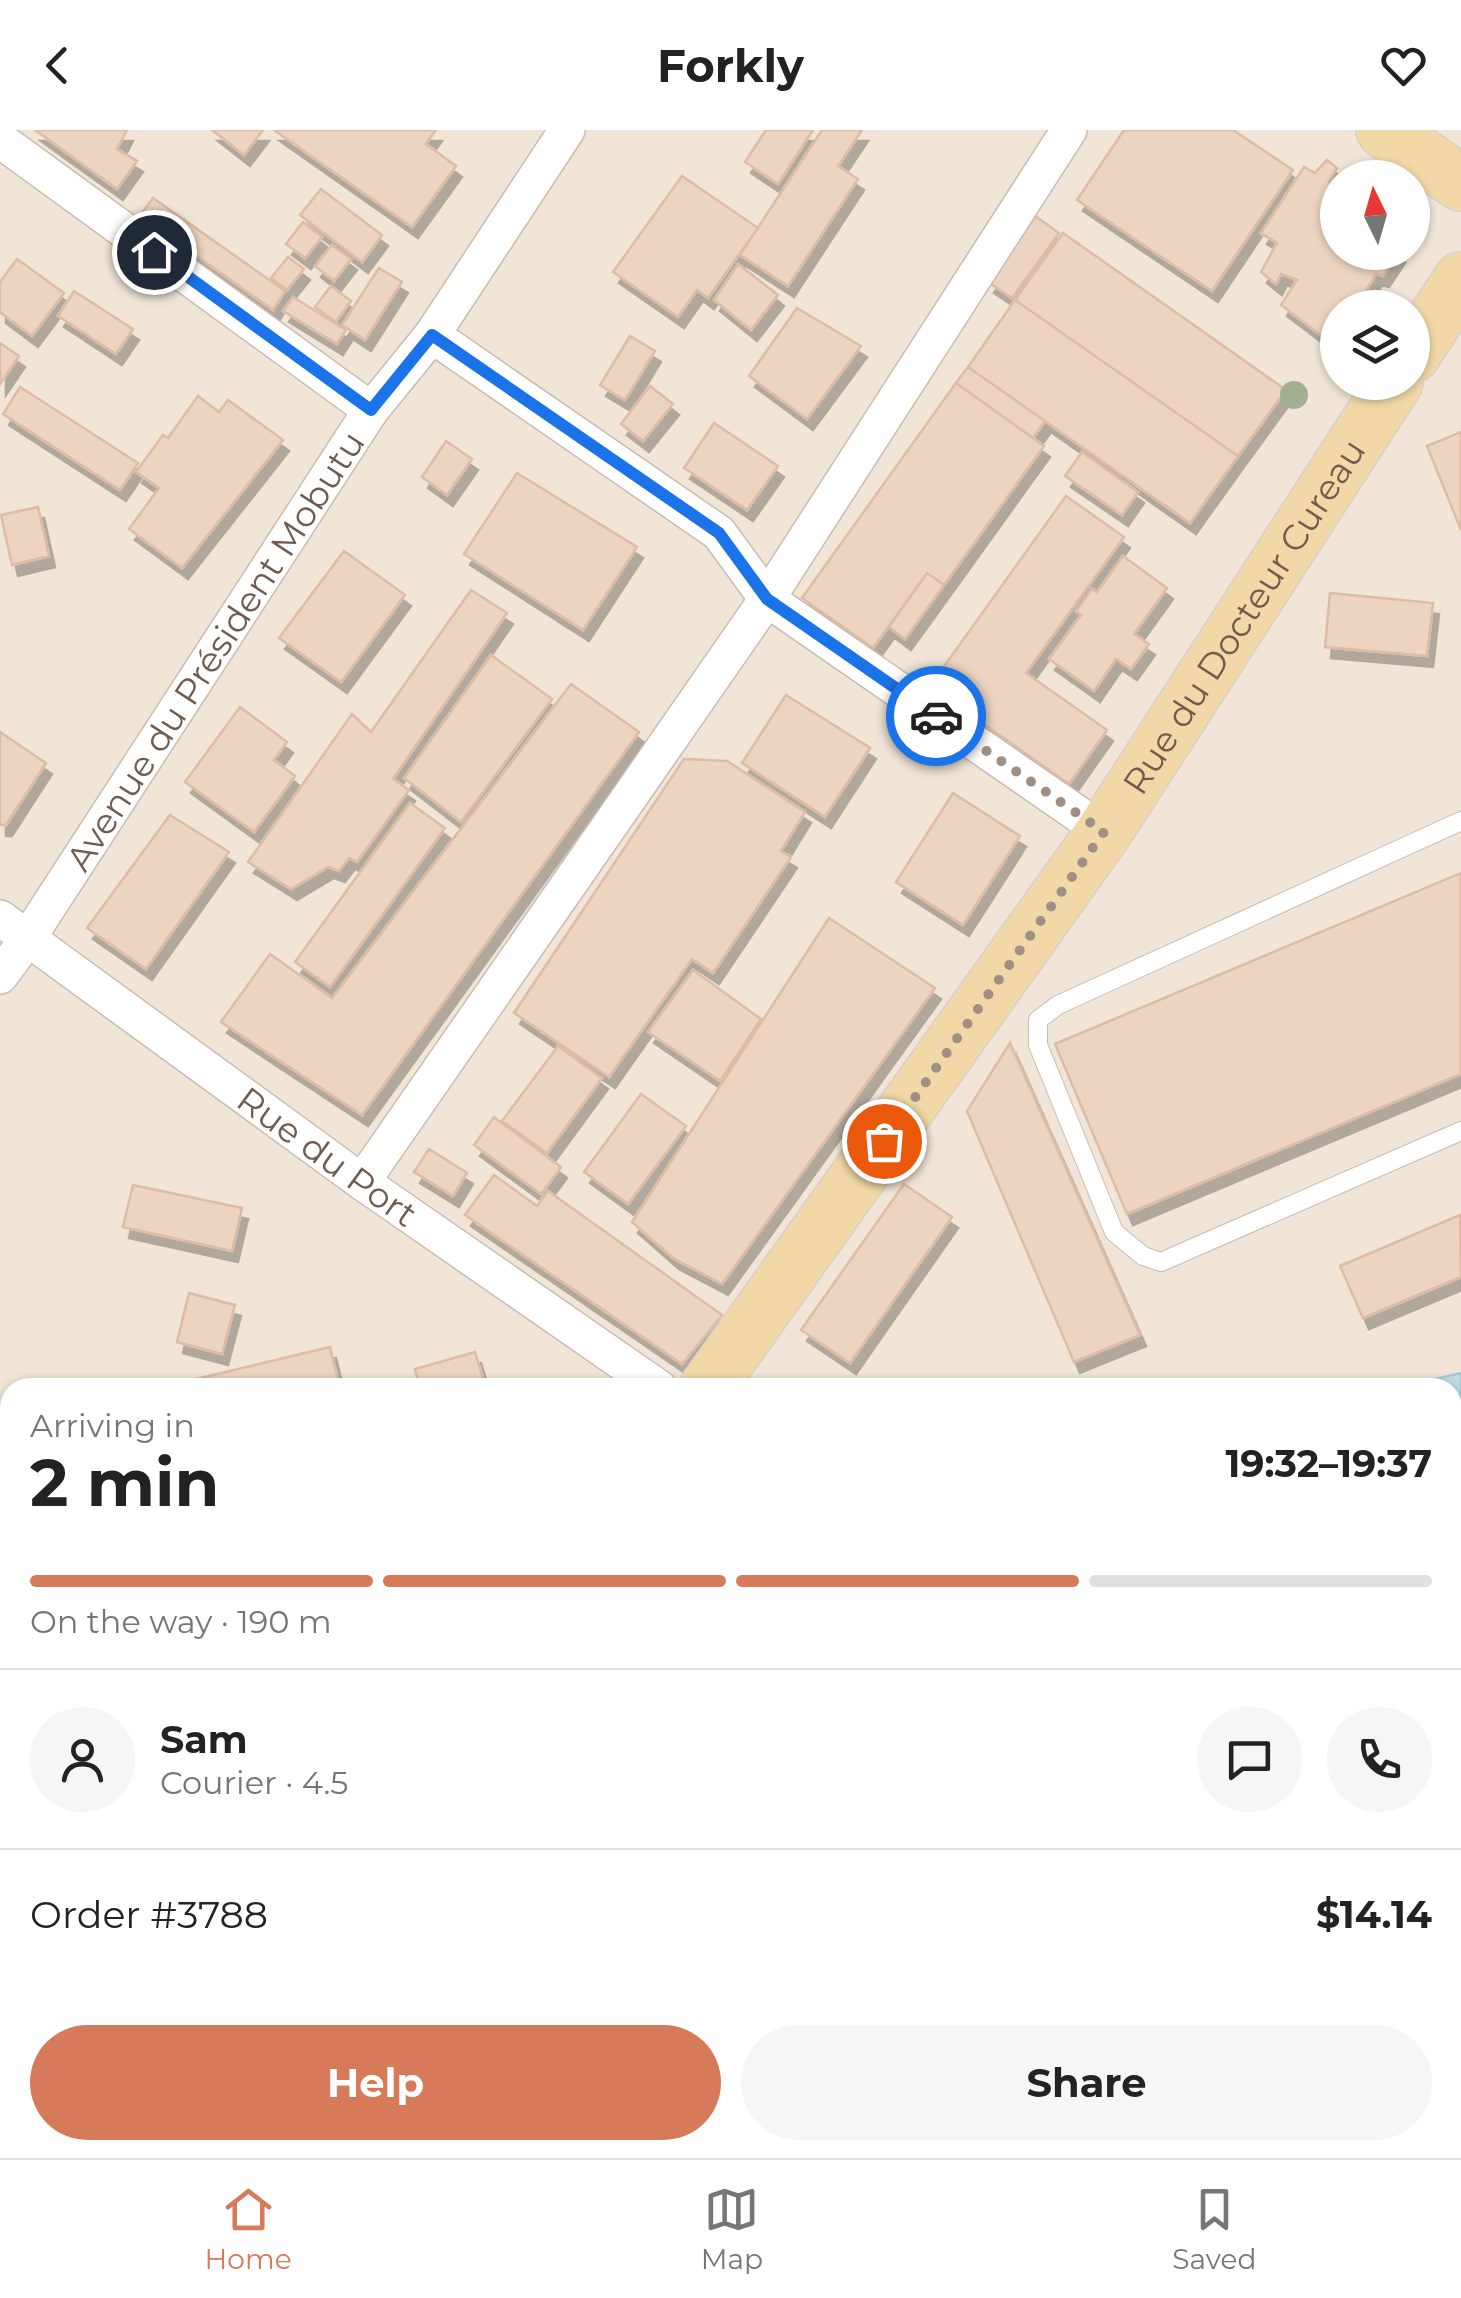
<!DOCTYPE html>
<meta charset="utf-8">
<style>
body{margin:0;font-family:Montserrat,sans-serif;background:#f6f6f6;color:#222;height:100vh;display:flex;flex-direction:column;font-size:38px;white-space:nowrap}
*{box-sizing:border-box;margin:0}
p{font-size:32px;color:#767676}
.icon{flex:none;width:55px;height:55px;fill:none;stroke:currentColor;stroke-width:2;stroke-linecap:round;stroke-linejoin:round}
.map{position:relative;flex:1;overflow:hidden}
.details{position:absolute;left:0px;top:1248px;width:1462px;height:782px;display:flex;flex-direction:column;background:#fff;border-radius:30px 30px 0 0;box-shadow:0 2px 8px #0004}
.details>*{flex:none}
.needle{width:65px;rotate:355deg}
.fabs{position:absolute;left:1320px;top:30px;display:grid;gap:20px}
.fabs a{display:grid;place-items:center;width:110px;height:110px;border-radius:50%;background:#fff;box-shadow:0 2px 8px #0004;font-size:50px}
.pin{position:absolute;display:grid;place-items:center;width:85px;height:85px;color:#fff;margin:-42px;border:5px solid #fff;border-radius:50%;box-shadow:0 2px 10px #0007}
.courier{position:absolute;display:grid;place-items:center;width:100px;height:100px;margin:-50px;border:8px solid #1a73e8;border-radius:50%;background:#fff;color:#222;box-shadow:0 2px 12px #0007}
.headline em{font-style:normal;font-weight:700}
.headline div{display:flex;flex-direction:column-reverse}
.headline{display:flex;align-items:center;justify-content:space-between;height:170px;padding:0 30px}
h1{font-size:65px;font-weight:700;line-height:75px}
.bar{display:grid;grid-template-columns:repeat(4,1fr);gap:15px 10px;align-content:center;height:120px;padding:0 30px}
.bar i{height:12px;border-radius:8px;background:#e0e0e0}
.bar .current{background:#d67a5a}
.bar p{grid-column:span 4}
.line{display:flex;align-items:center;gap:25px;padding:0 30px;border-top:2px solid #e0e0e0}
.line div{flex:1}
.round{display:grid;place-items:center;flex:none;width:105px;height:105px;border-radius:52px;background:#f6f6f6}
.action{display:flex;gap:20px;margin-top:auto;padding:20px 30px}
.action a{flex:1;height:115px;border-radius:60px;background:#d67a5a;color:#fff;font-size:40px;font-weight:700;line-height:115px;text-align:center}
.action a+a{background:#f6f6f6;color:#222}
header{display:flex;justify-content:space-between;align-items:center;height:130px;padding:0 30px;background:#fff;font-size:45px;font-weight:700}
.tab-bar{display:flex;justify-content:space-around;align-items:center;height:140px;border-top:2px solid #e0e0e0;background:#fff;font-size:28px;color:#767676}
.tab-bar a{display:grid;justify-items:center;gap:5px}
.tab-bar .current{color:#d67a5a}
.map>svg:first-child{display:block}
.residential{fill:#f0e5d6;fill-rule:evenodd}
.water{fill:#bddbe1;stroke:#a5c9d2;stroke-width:2.5}
.lines{fill:none;stroke-linecap:round;stroke-linejoin:round}
.ferry{stroke:#4b7681;stroke-width:2.5;stroke-dasharray:12 10;stroke-linecap:butt}
.building{fill:#ecd4c1;stroke:#ddbba4;stroke-width:2.5;filter:url(#shadow)}
.lane-casing{stroke:#cabbae;stroke-width:20}
.street-casing{stroke:#cabbae;stroke-width:38}
.primary-casing{stroke:#d7d1cd;stroke-width:58}
.lane{stroke:#fff;stroke-width:18}
.street{stroke:#fff;stroke-width:35}
.primary{stroke:#f1d8a6;stroke-width:55}
.tree{fill:#a0b091}
.done{stroke:#a09084;stroke-width:10;stroke-dasharray:0 18}
.route{stroke:#1a73e8;stroke-width:12}
.labels{text-anchor:middle;dominant-baseline:central;stroke-width:8;stroke-linejoin:round;paint-order:stroke}
.street-label{font-size:35px;fill:#705b4e;stroke:#fdf7ec}
</style>
<header><svg class="icon" aria-label="back" viewBox="0 0 24 24"><path d="M15 5l-7 7 7 7"/></svg>Forkly<svg class="icon" aria-label="heart" viewBox="0 0 24 24"><path d="M12 20l-8-8c-3-5 5-10 8-4 3-6 11-1 8 4z"/></svg></header>
<div class="map">
<svg width="1461" height="2028" viewBox="0 0 1461 2028">
<defs>
<filter id="shadow"><feDropShadow dx="6" dy="11" stdDeviation="0" flood-color="#0004"/></filter>
</defs>
<rect width="100%" height="100%" fill="#faf3e7"/>
<path class="residential" d="M0 0H1461V1243L1401 1258H10V1593L0 1595ZM1338 48H1412V122H1338ZM1338 178H1412V252H1338Z"/>
<path class="water" d="M1461 1243V2028H0V1595L10 1593V2020H1452V1258L1401 1257Z"/>
<g class="lines">
<path class="ferry" d="M1452 1903H1461"/>
</g>
<path class="building" d="M35 0H127L117 19 137 31 117 59Z
M212 0H263L244 25Z
M274 0H436L426 14 456 36 412 97Z
M766 0H813L778 54 745 32Z
M822 0H862L838 36 858 49 788 156 740 125Z
M1124 0H1233L1293 40 1212 161 1077 70Z
M1327 30 1337 38 1329 52 1338 58V122H1399L1383 146 1376 144 1356 178H1338V196L1332 193 1323 207 1281 175 1297 150 1281 144 1276 154 1261 142 1277 113 1261 103 1304 37 1315 43Z
M682 46 758 98 708 168 697 160 678 187 613 142Z
M321 59 382 105 362 132 300 85Z
M153 68 285 161 273 180 140 86Z
M1035 86 1059 103 1012 168 988 152Z
M303 92 322 107 305 128 286 114Z
M1063 103 1286 260 1238 326 1015 170Z
M332 115 351 129 334 151 315 136Z
M288 127 304 139 287 160 271 148Z
M17 129 64 163 32 206 0 182V152Z
M738 134 778 165 751 200 714 170Z
M379 138 402 152 365 210 342 195Z
M331 156 351 171 336 192 315 177Z
M74 161 133 199 116 224 58 186Z
M293 167 346 200 337 214 283 181Z
M1015 170 1238 326 1190 393 968 237Z
M797 178 861 216 807 289 749 246Z
M630 206 655 221 625 270 600 255Z
M0 213 19 226 0 254Z
M968 237 1045 291 1033 308 956 253Z
M956 253 1044 316 944 455 927 443 873 518 802 468Z
M650 256 673 274 643 311 621 294Z
M20 257 138 333 120 360 3 284Z
M198 266 219 282 228 270 283 310 182 438 129 399 159 358 136 342 163 305 168 308Z
M714 293 778 336 747 380 684 338Z
M1461 302V400L1427 316Z
M446 311 472 329 447 365 422 347Z
M1082 322 1138 362 1122 385 1065 346Z
M517 343 637 417 583 500 464 424Z
M1066 366 1124 407 1026 543 1107 600 1069 654 930 556Z
M38 377 49 426 12 435 1 385Z
M344 421 405 465 341 552 279 508Z
M1123 426 1167 458 1134 504 1149 514 1131 539 1116 529 1094 561 1049 529 1081 485 1076 481 1092 459 1097 462Z
M927 443 944 455 905 509 889 497Z
M471 460 507 483 393 649 409 660 357 732 349 728 339 741 328 737 291 759 248 732 352 584 371 602Z
M1330 463 1433 473 1427 526 1325 517Z
M491 525 552 569 461 692 404 648Z
M571 554 639 602 362 985 221 892 270 824 332 868Z
M786 565 870 618 825 687 742 633Z
M240 577 287 612 274 630 295 646 254 702 185 652Z
M0 602 46 633 6 695H0Z
M684 629 727 631 805 682 781 721 791 727 713 843 692 829 609 947 514 883Z
M953 663 1020 706 963 795 896 752Z
M410 673 445 698 330 857 295 832Z
M170 685 229 722 146 839 87 798Z
M1461 743V944L1127 1084 1055 914Z
M829 788 935 858 722 1154 673 1128 632 1092Z
M693 840 761 889 720 951 648 902Z
M1010 913 1140 1205 1074 1232 967 981Z
M558 916 602 948 547 1023 502 991Z
M641 964 686 996 628 1074 584 1042Z
M494 987 561 1037 541 1064 474 1015Z
M429 1019 467 1043 453 1066 414 1042Z
M494 1045 537 1076 548 1061 722 1185 682 1234 465 1085Z
M904 1054 952 1087 850 1233 801 1200Z
M133 1055 242 1078 232 1121 123 1097Z
M1460 1085 1461 1147 1363 1188 1340 1136Z
M189 1163 235 1175 222 1224 177 1212Z
M330 1217 340 1258H172L171 1255Z
M475 1222 486 1258H420L415 1239Z"/>
<g class="lines">
<g class="lane-casing">
<path id="lane" d="M1461 691 1058 875 1038 890V915L1114 1102 1143 1126 1161 1132 1461 1001"/>
</g>
<g class="street-casing">
<g id="street">
<path d="M0 10 371 280"/>
<path d="M432 205 719 403 767 469 1104 702"/>
<path id="s1" d="M0 788 362 1052 659 1258"/>
<path id="s2" d="M0 846 28 808 371 280 432 205 567 0"/>
<path d="M362 1052 767 469 1069 0"/>
<path d="M0 1477 10 1475"/>
</g>
</g>
<g class="primary-casing">
<g id="primary">
<path d="M1384 0 1461 53"/>
<path d="M1412 225 1461 150"/>
<path id="s3" d="M707 1258 1104 702 1395 252"/>
</g>
</g>
<use href="#lane" class="lane"/>
<use href="#street" class="street"/>
<use href="#primary" class="primary"/>
</g>
<circle class="tree" cx="1294" cy="265" r="14"/>
<g class="lines">
<path class="done" d="M884 1011 1104 702 936 586"/>
<path class="route" d="M154 122 371 280 432 205 719 403 767 469 936 586"/>
</g>
<g class="labels">
<g class="street-label">
<text stroke="none"><textPath href="#s3" startOffset="940">Rue du Docteur Cureau</textPath></text>
<text stroke="none"><textPath href="#s2" startOffset="390">Avenue du Président Mobutu</textPath></text>
<text stroke="none"><textPath href="#s1" startOffset="405">Rue du Port</textPath></text>
</g>
</g>
</svg>
<div class="fabs">
<a><svg class="needle" viewBox="-14 -14 28 28"><path d="M0-13l5 13h-10z" fill="#e53935"/><path d="M0 13l5-13h-10z" fill="#767676"/></svg></a>
<a><svg class="icon" aria-label="layers" viewBox="0 0 24 24"><path d="M12 4l9 5-9 5-9-5zM3 14l9 5 9-5"/></svg></a>
</div>
<div class="pin" style="left:884px;top:1011px;background:#ea580c"><svg class="icon" aria-label="bag" viewBox="0 0 24 24"><path d="M5 8h14l-1 12H6zM9 8a3 3 0 0 1 6 0"/></svg></div>
<div class="pin" style="left:154px;top:122px;background:#1f2937"><svg class="icon" aria-label="home" viewBox="0 0 24 24"><path d="M3 11l9-7 9 7M6 9v11h12V9"/></svg></div>
<div class="courier" style="left:936px;top:586px"><svg class="icon" aria-label="car" viewBox="0 0 24 24"><path d="M5 17H2v-5l4-1 3-4h7l3 4 3 1v5h-3M9 17h6M6 11h13"/><circle cx="7" cy="17" r="2"/><circle cx="17" cy="17" r="2"/></svg></div>
<section class="details">
<div class="headline"><div><h1>2 min</h1><p>Arriving in</p></div><em>19:32–19:37</em></div>
<div class="bar"><i class="current"></i><i class="current"></i><i class="current"></i><i></i><p>On the way · 190 m</p></div>
<div class="line" style="height:180px"><a class="round"><svg class="icon" aria-label="person" viewBox="0 0 24 24"><circle cx="12" cy="8" r="4"/><path d="M4 21q1-7 8-7t8 7"/></svg></a><div><b>Sam</b><p>Courier · 4.5</p></div><a class="round"><svg class="icon" aria-label="chat" viewBox="0 0 24 24"><path d="M4 5h16v11H9l-5 4z"/></svg></a><a class="round"><svg class="icon" aria-label="phone" viewBox="0 0 24 24"><path d="M5 4h4l2 5-3 2q2 4 5 5l2-3 5 2v4C11 20 4 13 5 4z"/></svg></a></div>
<div class="line" style="height:130px"><div>Order #3788</div><b>$14.14</b></div>
<div class="action"><a>Help</a><a>Share</a></div>
</section>
</div>
<nav class="tab-bar">
<a class="current"><svg class="icon" aria-label="home" viewBox="0 0 24 24"><path d="M3 11l9-7 9 7M6 9v11h12V9"/></svg>Home</a>
<a><svg class="icon" aria-label="map" viewBox="0 0 24 24"><path d="M3 6l6-2 6 2 6-2v14l-6 2-6-2-6 2zM9 4v14M15 6v14"/></svg>Map</a>
<a><svg class="icon" aria-label="saved" viewBox="0 0 24 24"><path d="M7 4h10v16l-5-4-5 4z"/></svg>Saved</a>
</nav>
